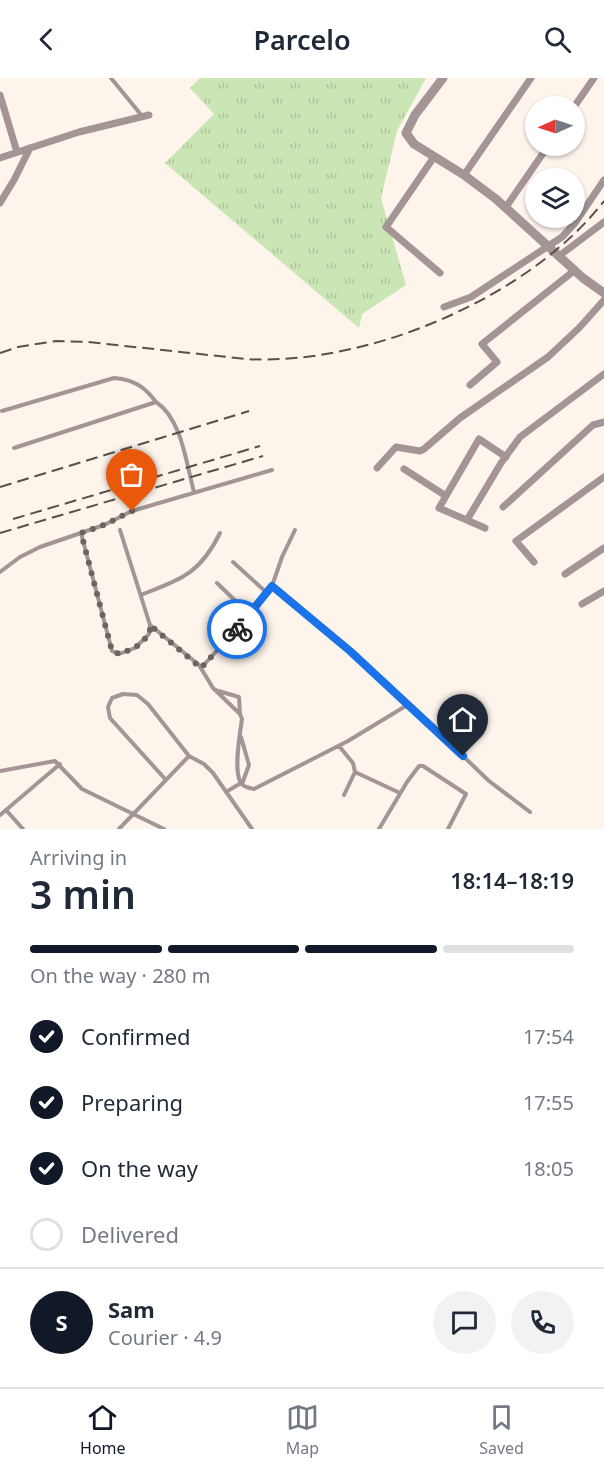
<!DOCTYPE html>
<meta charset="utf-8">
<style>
body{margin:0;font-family:"Noto Sans",sans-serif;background:#f2f2f3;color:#1f2937;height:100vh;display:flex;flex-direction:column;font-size:22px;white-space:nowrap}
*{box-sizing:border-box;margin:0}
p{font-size:20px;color:#747a83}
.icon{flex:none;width:33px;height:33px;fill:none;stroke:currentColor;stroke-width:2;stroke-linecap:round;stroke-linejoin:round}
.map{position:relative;height:751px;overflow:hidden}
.panel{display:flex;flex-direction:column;background:#fff;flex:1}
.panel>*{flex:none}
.needle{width:39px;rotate:267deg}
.controls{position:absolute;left:525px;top:18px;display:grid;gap:12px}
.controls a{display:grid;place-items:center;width:60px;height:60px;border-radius:50%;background:#fff;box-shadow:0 2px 4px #0004;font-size:30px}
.pin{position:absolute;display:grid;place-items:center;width:51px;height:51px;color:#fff;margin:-62px -26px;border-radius:50% 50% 50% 0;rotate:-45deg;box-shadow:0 0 6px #0007}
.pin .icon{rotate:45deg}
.courier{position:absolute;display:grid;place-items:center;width:60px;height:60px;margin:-30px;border:4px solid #1a73e8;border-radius:50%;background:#fff;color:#222;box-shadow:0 2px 8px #0007}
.summary em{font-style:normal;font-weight:600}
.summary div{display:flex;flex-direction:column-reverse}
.summary{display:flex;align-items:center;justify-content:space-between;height:102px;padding:0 30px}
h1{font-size:39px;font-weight:600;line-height:45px}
.bar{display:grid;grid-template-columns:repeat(4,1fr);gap:9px 6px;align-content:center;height:72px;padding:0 30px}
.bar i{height:8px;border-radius:4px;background:#e0e1e3}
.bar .on{background:#111827}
.bar p{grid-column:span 4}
.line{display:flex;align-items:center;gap:15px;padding:0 30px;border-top:2px solid #e0e1e3}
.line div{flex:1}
.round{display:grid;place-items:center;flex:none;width:63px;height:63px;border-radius:32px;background:#f2f2f3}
ol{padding:0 30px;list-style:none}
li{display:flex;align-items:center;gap:18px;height:66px}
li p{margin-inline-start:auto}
li .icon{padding:6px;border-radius:50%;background:#111827;color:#fff;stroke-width:4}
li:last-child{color:#747a83}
li i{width:33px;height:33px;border:3px solid #e0e1e3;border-radius:50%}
header{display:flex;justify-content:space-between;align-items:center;height:78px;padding:0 30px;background:#fff;font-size:27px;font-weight:600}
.menu{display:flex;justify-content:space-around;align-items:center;height:84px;border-top:2px solid #e0e1e3;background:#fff;font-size:16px;color:#747a83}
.menu a{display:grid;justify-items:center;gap:3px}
.menu .on{color:#111827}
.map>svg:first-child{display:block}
.grass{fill:url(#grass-tufts)}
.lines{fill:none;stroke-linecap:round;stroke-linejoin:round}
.service{stroke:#a39595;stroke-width:4}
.minor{stroke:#a39595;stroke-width:7}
.tertiary{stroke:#a39595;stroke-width:9}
.rail{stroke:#585049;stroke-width:2;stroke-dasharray:12 6;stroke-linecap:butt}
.done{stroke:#6d645d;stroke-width:6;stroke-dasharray:0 10.8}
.route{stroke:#1a73e8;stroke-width:8}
</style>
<header><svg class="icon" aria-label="back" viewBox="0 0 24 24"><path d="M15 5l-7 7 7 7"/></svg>Parcelo<svg class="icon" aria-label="search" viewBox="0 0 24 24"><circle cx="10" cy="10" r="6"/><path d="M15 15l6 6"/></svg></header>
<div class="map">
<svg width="604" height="751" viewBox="0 0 604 751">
<defs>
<pattern id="grass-tufts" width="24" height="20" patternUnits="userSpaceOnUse" patternTransform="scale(1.5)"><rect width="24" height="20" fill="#cbe6b5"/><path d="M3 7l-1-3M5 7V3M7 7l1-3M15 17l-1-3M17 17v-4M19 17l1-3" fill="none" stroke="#aec59b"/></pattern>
</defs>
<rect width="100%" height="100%" fill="#fdf4ec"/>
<path class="grass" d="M200 0H426L397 53 381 120 406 207 362 236 359 250 165 85 214 36 190 10Z"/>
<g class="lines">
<path class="service" d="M111 0 142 38
M2 333 114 300C133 301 145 309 156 324
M14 370 156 324C182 341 186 385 194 414
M81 455 112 573 119 576 135 570 149 556 150 547 120 452
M233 484 266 514
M0 494 20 479 40 469 104 447 132 433 272 392
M217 505 249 536
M272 508 350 573 409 626 489 703 530 734
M141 517C181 501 200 496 220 455
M150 547 199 587 213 610 240 636 242 641C240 655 233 694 241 705 243 709 249 710 254 711L348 663 409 626
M221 569C248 561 249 559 253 531
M201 590 234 554 272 508 282 479 295 452
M215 612 239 619 240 636
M241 659 249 687 242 706
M339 668 353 685 355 694 344 717
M0 693 55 683 82 711 164 751
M355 694 400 715
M166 702 110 640 108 629 112 620 123 616 137 617 148 626 189 678 204 686 213 695 252 751
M226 714 241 705
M6 732 23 751
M0 737 60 686
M119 751 189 678
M379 751 407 704 419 688H423L466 716 448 751"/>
<path class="minor" d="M0 17 17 74
M574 29 594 0
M434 79 386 149 440 195
M0 80 79 54 149 37
M464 97 531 0
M0 125 14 102 30 70
M506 129 548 68
M559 178 604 144
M444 229 471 219 562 159 575 145 604 102
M470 307 497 284 482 266 575 192
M377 390 396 369 420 373 424 371 460 340 548 279 579 250 604 222
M404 391 446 418
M503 429 593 347 604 344
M467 442 501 385 520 359 604 296
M485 450 439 430 479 361 506 379
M534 484 516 463 604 399
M565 496 604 470
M582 526 604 513"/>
<path class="tertiary" d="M443 0 415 37 406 55 414 66 464 97 496 121 583 200 604 215"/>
<path class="rail" d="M0 275 18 269 56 263 88 264 246 281C367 288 529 220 604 123
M0 409 249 333
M13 441 260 368
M0 455 263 378"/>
</g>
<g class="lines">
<path class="done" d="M132 433 104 447 81 455 112 573 119 576 135 570 150 556V547L201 590 237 551"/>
<path class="route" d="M237 551 272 508 350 573 463 678"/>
</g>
</svg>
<div class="controls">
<a><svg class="needle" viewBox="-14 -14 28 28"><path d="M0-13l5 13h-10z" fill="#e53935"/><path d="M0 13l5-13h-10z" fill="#747a83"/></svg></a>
<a><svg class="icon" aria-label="layers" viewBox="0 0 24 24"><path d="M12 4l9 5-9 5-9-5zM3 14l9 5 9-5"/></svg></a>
</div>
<div class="pin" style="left:132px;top:433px;background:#ea580c"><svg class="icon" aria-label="bag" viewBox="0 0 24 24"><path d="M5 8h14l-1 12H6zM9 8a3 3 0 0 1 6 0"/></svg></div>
<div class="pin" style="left:463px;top:678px;background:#1f2937"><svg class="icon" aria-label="home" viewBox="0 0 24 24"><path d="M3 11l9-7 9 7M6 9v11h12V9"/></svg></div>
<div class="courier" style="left:237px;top:551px"><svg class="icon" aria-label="bike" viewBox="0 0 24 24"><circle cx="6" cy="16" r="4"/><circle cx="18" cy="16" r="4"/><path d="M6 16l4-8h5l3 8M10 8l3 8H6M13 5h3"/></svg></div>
</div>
<section class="panel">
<div class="summary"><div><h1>3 min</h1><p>Arriving in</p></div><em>18:14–18:19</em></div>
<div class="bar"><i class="on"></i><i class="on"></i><i class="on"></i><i></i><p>On the way · 280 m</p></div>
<ol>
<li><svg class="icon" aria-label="check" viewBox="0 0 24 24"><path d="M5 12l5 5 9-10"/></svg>Confirmed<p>17:54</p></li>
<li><svg class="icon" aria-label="check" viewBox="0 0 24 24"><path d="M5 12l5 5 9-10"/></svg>Preparing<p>17:55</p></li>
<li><svg class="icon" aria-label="check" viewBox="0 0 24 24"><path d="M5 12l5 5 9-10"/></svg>On the way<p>18:05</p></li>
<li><i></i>Delivered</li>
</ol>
<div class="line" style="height:108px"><b class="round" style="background:#111827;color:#fff">S</b><div><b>Sam</b><p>Courier · 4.9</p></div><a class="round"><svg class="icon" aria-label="chat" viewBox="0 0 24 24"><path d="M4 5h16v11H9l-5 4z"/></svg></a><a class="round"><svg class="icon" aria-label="phone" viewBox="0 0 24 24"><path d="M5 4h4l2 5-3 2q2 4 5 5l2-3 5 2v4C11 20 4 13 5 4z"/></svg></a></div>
</section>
<nav class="menu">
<a class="on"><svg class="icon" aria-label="home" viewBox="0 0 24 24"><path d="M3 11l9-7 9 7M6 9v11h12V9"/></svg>Home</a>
<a><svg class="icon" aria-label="map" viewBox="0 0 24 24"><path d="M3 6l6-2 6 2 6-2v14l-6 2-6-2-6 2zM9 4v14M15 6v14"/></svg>Map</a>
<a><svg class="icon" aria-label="saved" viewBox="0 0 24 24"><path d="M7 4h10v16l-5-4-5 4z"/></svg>Saved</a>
</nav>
